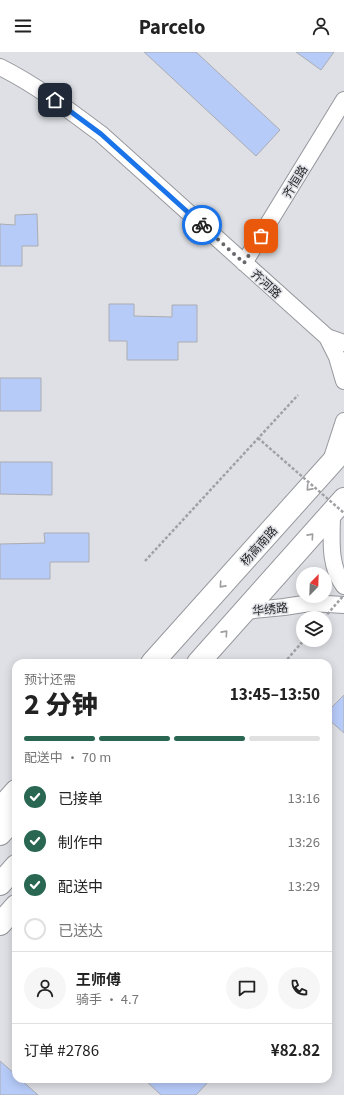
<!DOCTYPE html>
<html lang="zh">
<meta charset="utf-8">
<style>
body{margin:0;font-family:Georgia,"Noto Sans SC",serif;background:#f6f6f6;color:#222;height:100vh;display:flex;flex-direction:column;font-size:15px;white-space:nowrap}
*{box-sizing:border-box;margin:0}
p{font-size:13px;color:#767676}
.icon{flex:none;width:22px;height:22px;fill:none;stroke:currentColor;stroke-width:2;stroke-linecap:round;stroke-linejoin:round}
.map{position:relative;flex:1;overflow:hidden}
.panel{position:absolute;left:12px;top:607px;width:320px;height:424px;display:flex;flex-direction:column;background:#fff;border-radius:12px;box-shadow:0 2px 10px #0003}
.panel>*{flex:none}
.needle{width:26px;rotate:23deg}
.fabs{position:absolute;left:296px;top:515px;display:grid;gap:8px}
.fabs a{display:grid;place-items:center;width:36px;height:36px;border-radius:50%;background:#fff;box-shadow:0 2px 10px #0003;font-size:20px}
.pin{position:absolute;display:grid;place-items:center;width:34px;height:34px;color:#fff;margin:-17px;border-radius:8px;box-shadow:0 2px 6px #0006}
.courier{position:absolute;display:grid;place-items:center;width:40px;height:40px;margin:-20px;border:3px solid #1a73e8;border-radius:50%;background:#fff;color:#222;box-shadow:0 1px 5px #0007}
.head em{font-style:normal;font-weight:800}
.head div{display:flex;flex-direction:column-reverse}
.head{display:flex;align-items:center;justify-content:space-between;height:68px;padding:0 12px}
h1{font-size:26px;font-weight:800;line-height:30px}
.bar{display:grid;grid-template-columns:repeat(4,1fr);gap:6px 4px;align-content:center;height:48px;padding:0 12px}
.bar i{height:5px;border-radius:3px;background:#e0e0e0}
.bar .active{background:#2a6752}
.bar p{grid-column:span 4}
.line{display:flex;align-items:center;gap:10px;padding:0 12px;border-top:1px solid #e0e0e0}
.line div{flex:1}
.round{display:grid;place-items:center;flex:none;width:42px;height:42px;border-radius:21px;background:#f6f6f6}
ol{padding:0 12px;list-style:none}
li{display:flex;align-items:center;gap:12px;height:44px}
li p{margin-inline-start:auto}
li .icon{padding:4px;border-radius:50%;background:#2a6752;color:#fff;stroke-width:4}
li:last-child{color:#767676}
li i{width:22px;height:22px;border:2px solid #e0e0e0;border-radius:50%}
header{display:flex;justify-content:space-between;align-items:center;height:52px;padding:0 12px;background:#fff;font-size:18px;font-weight:800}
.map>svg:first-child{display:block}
.building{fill:#b7cbf9;stroke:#aaacb1}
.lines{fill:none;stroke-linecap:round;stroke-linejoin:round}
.minor-casing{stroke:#96989d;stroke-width:18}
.primary-casing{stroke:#96989d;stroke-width:24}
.trunk-casing{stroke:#96989d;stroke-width:24}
.path{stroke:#a0a1a5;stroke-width:2.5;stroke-dasharray:3 2;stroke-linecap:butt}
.minor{stroke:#fff;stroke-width:16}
.primary{stroke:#fff;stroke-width:22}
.trunk{stroke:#fff;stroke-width:22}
.path-bridge{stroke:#a0a1a5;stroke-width:2.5;stroke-dasharray:3 2;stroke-linecap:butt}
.oneway{stroke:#9e9e9f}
.done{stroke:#67686b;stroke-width:4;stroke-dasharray:0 7.2}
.route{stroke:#1a73e8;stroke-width:5}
.labels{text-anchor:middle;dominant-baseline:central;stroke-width:3;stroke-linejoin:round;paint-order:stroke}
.street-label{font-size:12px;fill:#27282a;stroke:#dee0e5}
</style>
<header><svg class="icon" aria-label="menu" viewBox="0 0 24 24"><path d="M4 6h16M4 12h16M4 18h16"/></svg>Parcelo<svg class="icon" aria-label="person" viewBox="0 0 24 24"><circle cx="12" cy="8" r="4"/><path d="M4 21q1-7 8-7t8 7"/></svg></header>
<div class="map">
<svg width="344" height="1043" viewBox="0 0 344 1043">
<rect width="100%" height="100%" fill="#dee0e5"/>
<path class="building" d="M144 0H196L280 78 256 104Z
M296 0H334L321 18Z
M37 162 38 194H22V214H0V172L15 173V163Z
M109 252H134V264L172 265V253H197V290H178V308H127V289H109Z
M0 326H41V359H0Z
M0 410H52V443L0 442Z
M44 481H89V510H50V527H0V492L45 491Z
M344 643V681L328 667V659Z
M0 1009 16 1023V1027H20L38 1043H0Z
M144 1027H211L196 1043H161Z"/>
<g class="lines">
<g class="minor-casing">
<path id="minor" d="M0 15C36 33 69 58 101 82L327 285 344 291
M244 211 344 48
M327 285 337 305 344 329
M331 409 344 369
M332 461C332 485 328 513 344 534
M245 559 284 555 310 551 344 553"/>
</g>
<g class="primary-casing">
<path id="primary" d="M0 757 16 739
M0 872 16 854"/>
</g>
<g class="trunk-casing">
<path id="trunk" d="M152 611 344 397
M198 611 344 447
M0 782 16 764
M0 832 16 814"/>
</g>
<path class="path" d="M145 509 298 343
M284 611 304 588"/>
<use href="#minor" class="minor"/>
<use href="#primary" class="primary"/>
<use href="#trunk" class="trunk"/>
<path class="path-bridge" d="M258 386 344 461
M324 566 344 543"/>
</g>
<defs><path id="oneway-chevron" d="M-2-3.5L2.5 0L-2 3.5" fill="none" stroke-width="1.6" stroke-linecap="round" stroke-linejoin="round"/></defs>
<g class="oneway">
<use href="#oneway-chevron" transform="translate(309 436) rotate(132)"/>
<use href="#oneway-chevron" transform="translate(311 484) rotate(-48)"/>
<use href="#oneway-chevron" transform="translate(222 533) rotate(132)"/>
<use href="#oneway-chevron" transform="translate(225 581) rotate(-48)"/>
</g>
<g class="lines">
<path class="done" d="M202 173 244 211 261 184"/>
<path class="route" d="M55 48 101 82 202 173"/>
</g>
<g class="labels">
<g class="street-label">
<text transform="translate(294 129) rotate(-58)">齐恒路</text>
<text transform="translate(267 231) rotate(42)">齐河路</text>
<text transform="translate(258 493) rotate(-48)">杨高南路</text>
<text transform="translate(270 556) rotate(-6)">华绣路</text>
</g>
</g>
</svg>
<div class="fabs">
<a><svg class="needle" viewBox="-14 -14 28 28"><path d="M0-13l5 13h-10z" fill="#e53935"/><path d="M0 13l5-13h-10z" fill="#767676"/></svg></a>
<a><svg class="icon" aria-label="layers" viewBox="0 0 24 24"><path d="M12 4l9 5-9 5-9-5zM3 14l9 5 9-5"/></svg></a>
</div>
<div class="pin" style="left:261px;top:184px;background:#ea580c"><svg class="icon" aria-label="bag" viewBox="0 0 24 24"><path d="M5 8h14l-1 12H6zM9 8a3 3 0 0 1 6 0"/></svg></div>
<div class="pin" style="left:55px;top:48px;background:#1f2937"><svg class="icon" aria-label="home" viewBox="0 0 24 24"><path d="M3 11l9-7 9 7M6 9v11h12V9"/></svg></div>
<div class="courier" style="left:202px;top:173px"><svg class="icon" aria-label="bike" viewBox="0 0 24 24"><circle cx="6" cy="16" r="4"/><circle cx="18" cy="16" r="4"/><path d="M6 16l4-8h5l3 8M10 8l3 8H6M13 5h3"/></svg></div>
<section class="panel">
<div class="head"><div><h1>2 分钟</h1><p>预计还需</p></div><em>13:45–13:50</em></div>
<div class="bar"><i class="active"></i><i class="active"></i><i class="active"></i><i></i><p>配送中 · 70 m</p></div>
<ol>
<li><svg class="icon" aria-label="check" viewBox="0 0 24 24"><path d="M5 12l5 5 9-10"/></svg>已接单<p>13:16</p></li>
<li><svg class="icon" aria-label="check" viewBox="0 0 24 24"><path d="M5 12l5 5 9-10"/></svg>制作中<p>13:26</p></li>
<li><svg class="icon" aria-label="check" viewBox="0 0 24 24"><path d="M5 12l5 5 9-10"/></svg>配送中<p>13:29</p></li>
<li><i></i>已送达</li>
</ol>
<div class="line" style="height:72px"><a class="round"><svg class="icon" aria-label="person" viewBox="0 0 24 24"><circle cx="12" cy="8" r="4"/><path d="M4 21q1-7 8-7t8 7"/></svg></a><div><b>王师傅</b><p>骑手 · 4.7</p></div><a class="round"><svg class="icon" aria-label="chat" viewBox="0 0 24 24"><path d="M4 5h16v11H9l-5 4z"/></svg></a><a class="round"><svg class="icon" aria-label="phone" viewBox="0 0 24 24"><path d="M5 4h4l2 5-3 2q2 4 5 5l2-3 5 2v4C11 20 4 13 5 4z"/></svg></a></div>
<div class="line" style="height:52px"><div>订单 #2786</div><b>¥82.82</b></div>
</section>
</div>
